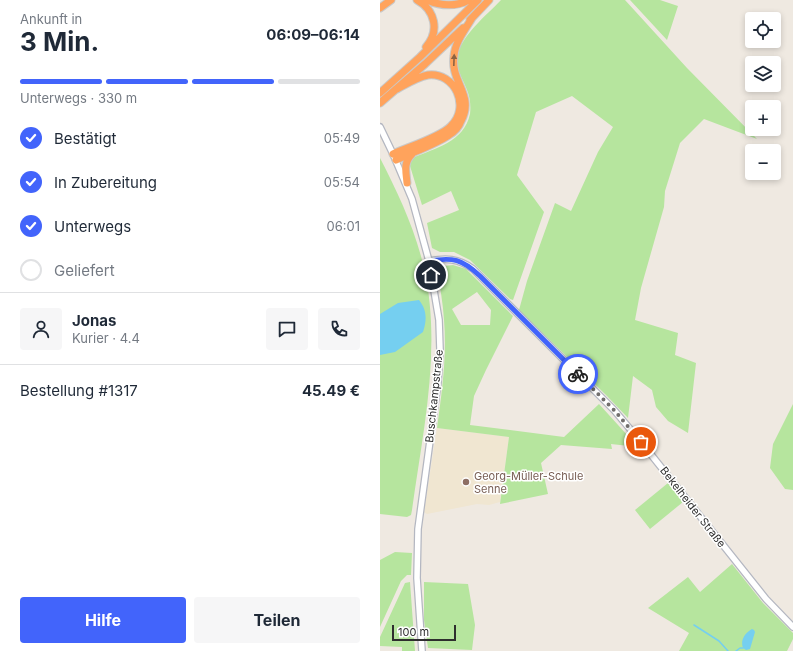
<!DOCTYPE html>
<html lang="de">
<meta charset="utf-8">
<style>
body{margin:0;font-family:Inter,sans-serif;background:#f6f6f7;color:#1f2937;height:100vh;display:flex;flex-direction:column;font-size:15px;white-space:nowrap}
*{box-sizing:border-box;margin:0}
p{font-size:13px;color:#747a83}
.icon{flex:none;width:22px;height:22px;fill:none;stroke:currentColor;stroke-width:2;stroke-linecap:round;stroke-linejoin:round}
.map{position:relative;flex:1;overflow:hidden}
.side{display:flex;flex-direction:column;background:#fff;width:380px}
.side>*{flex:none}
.buttons{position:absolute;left:365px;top:12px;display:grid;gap:8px}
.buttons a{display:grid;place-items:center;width:36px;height:36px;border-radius:4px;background:#fff;box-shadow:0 2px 6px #0003;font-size:20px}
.scale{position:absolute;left:12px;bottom:10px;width:64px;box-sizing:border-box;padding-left:4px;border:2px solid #2e2e2e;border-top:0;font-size:11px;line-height:14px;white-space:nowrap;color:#2e2e2e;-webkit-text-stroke:3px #fff;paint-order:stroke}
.pin{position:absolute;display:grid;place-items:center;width:34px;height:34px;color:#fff;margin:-17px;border:2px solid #fff;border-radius:50%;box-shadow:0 1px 4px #0007}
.courier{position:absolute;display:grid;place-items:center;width:40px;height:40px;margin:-20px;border:3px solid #4264fb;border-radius:50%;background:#fff;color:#222;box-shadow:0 1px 5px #0007}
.headline em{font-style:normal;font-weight:700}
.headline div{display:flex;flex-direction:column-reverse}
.headline{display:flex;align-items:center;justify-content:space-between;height:68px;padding:0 20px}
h1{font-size:26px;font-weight:700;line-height:30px}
.bar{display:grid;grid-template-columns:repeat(4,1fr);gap:6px 4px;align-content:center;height:48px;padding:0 20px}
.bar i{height:5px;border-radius:3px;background:#e0e1e3}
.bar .selected{background:#4264fb}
.bar p{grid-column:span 4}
.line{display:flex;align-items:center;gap:10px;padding:0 20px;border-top:1px solid #e0e1e3}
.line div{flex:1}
.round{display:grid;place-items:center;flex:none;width:42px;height:42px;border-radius:4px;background:#f6f6f7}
ol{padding:0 20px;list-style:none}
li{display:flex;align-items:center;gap:12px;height:44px}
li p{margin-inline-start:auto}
li .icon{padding:4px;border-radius:50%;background:#4264fb;color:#fff;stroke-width:4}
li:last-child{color:#747a83}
li i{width:22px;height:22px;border:2px solid #e0e1e3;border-radius:50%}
.action{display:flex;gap:8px;margin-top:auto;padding:8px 20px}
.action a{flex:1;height:46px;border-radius:4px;background:#4264fb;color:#fff;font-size:16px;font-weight:700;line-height:46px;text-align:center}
.action a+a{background:#f6f6f7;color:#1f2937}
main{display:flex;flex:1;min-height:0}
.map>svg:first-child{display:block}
.education{fill:#f0e6d1}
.green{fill:#b6e59e;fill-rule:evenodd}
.water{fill:#75cff0}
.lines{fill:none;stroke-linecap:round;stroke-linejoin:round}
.stream{stroke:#75cff0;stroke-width:1.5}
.secondary-casing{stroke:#b4b7c1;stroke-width:8}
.highway-casing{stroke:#c9c9c9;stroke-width:9}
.secondary{stroke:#fff;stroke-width:5.5}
.highway{stroke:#ffa35c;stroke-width:7}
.oneway{fill:#8c6343}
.done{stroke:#726f6d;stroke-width:4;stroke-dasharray:0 7.2}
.route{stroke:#4264fb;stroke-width:5}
.education-dot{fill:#8d6e63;stroke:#fff;stroke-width:1.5}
.labels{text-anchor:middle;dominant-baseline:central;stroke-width:3;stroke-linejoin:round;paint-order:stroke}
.street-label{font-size:11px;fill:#2e2e2e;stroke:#fff}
.education-label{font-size:11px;fill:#785e54;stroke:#fff;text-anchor:start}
</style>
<main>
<section class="side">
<div class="headline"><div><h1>3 Min.</h1><p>Ankunft in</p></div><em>06:09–06:14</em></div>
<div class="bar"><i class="selected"></i><i class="selected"></i><i class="selected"></i><i></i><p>Unterwegs · 330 m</p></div>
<ol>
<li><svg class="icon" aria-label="check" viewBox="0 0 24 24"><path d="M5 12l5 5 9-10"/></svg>Bestätigt<p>05:49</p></li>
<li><svg class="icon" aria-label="check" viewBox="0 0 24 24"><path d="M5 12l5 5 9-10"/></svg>In Zubereitung<p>05:54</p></li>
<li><svg class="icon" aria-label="check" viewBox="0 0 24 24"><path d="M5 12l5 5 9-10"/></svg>Unterwegs<p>06:01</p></li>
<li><i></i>Geliefert</li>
</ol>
<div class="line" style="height:72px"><a class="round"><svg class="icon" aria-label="person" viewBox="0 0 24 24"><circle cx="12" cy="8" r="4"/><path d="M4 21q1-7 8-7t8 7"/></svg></a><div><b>Jonas</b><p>Kurier · 4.4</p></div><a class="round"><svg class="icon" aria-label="chat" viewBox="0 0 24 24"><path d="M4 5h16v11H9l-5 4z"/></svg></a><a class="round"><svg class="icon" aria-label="phone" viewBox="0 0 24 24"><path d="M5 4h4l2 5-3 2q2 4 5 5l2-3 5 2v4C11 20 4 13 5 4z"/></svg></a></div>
<div class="line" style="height:52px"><div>Bestellung #1317</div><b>45.49 €</b></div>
<div class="action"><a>Hilfe</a><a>Teilen</a></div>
</section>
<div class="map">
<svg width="413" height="651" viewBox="0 0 413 651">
<rect width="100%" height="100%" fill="#efe9e1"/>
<path class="education" d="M57 428 129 437 120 502 109 505 97 504 47 514 44 512Z"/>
<path class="green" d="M121 0H245L307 68 377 139 324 119 300 143 285 191 284 207 261 288 255 320 298 333 295 355 316 363 308 433 288 421 276 407 272 390 253 376 248 418 227 396 139 310 147 281 175 203 191 211 218 152 233 127 192 96 156 112 137 175 164 212 133 300 130 299 90 260 74 252H60L52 248 47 223 79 210 71 191 42 205 30 166 32 158C56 148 84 142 90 114 91 106 90 97 87 90 83 79 76 70 77 58 80 36 106 16 121 0Z
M250 0H280L298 6 287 40Z
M0 158C18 193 35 229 44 268 62 348 43 430 32 510L31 515 27 517 0 514Z
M73 265 86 269 133 316 106 370 94 396 90 425 184 437 219 404 258 447 231 444 232 449 181 445 161 463 168 494 120 504 129 437 57 428C62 392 67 356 64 320 63 303 60 287 57 270L64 266ZM97 292 111 310 110 325H81L72 309Z
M413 404V490L405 489 390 468 393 444Z
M288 483 303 502 270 529 255 510Z
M15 552 32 553 31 575H27L21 581 0 627V560Z
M352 564 383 603 413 633V639L407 651H299L309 633 268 608 308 577 320 592Z
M30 582 35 651H22V647L0 646V637L25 583Z
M44 582 88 584 95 625 92 650 48 648 44 620Z"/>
<path class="water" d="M39 300C47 310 47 320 43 332L15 352 0 355V314L18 303Z
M372 629 374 630 375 632 370 649 366 650 363 648C360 640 365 633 372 629Z"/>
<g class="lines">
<path class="stream" d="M314 625 339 641 348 651
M356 651 360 648H363"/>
<g class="secondary-casing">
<path id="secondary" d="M0 127 13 154 32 199 49 261 59 320 60 350 58 382 38 529 37 578 42 651
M49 261C66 258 78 258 93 269L234 410 261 442 386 599 413 627"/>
</g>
<g class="highway-casing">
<path id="highway" d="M37 0C55 10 60 31 46 47
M47 0C61 6 75 7 89 0
M0 8 11 0
M90 20 109 0
M0 93 40 57 98 0
M0 103 45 64 83 28
M13 154C28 147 61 137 71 126 91 107 75 72 48 75 37 77 26 84 17 89
M16 160C33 152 54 145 69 135 74 132 79 127 81 121 95 95 70 82 74 56 75 42 85 30 92 18
M27 183C26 172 23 163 32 154"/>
</g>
<use href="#secondary" class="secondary"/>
<use href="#highway" class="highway"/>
</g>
<defs><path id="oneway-solid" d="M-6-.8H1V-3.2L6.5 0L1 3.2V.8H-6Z"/></defs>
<use class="oneway" href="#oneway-solid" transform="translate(74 60) rotate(-88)"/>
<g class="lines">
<path class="done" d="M198 374 234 410 261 442"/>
<path class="route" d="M51 275 49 261C73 257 82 259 100 276L198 374"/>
</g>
<circle class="education-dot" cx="86" cy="482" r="4"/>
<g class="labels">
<g class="street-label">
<text transform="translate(54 396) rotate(-84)">Buschkampstraße</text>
<text transform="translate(313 507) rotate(52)">Bekelheider Straße</text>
</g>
<g class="education-label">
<text x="94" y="476">Georg-Müller-Schule<tspan x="94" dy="13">Senne</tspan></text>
</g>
</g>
</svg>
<div class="buttons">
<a><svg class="icon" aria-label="locate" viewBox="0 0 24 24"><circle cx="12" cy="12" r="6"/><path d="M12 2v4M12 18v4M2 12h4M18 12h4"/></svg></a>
<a><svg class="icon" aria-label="layers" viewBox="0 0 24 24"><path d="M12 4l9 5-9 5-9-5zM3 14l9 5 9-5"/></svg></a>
<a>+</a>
<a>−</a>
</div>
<div class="scale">100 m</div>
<div class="pin" style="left:261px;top:442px;background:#ea580c"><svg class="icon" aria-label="bag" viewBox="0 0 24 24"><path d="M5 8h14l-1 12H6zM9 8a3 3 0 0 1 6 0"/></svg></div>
<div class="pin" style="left:51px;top:275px;background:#1f2937"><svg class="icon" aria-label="home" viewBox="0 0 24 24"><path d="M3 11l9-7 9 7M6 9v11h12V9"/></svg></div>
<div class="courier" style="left:198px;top:374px"><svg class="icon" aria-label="bike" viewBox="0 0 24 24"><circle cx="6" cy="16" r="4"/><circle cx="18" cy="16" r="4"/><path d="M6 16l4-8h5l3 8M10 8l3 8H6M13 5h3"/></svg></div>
</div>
</main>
